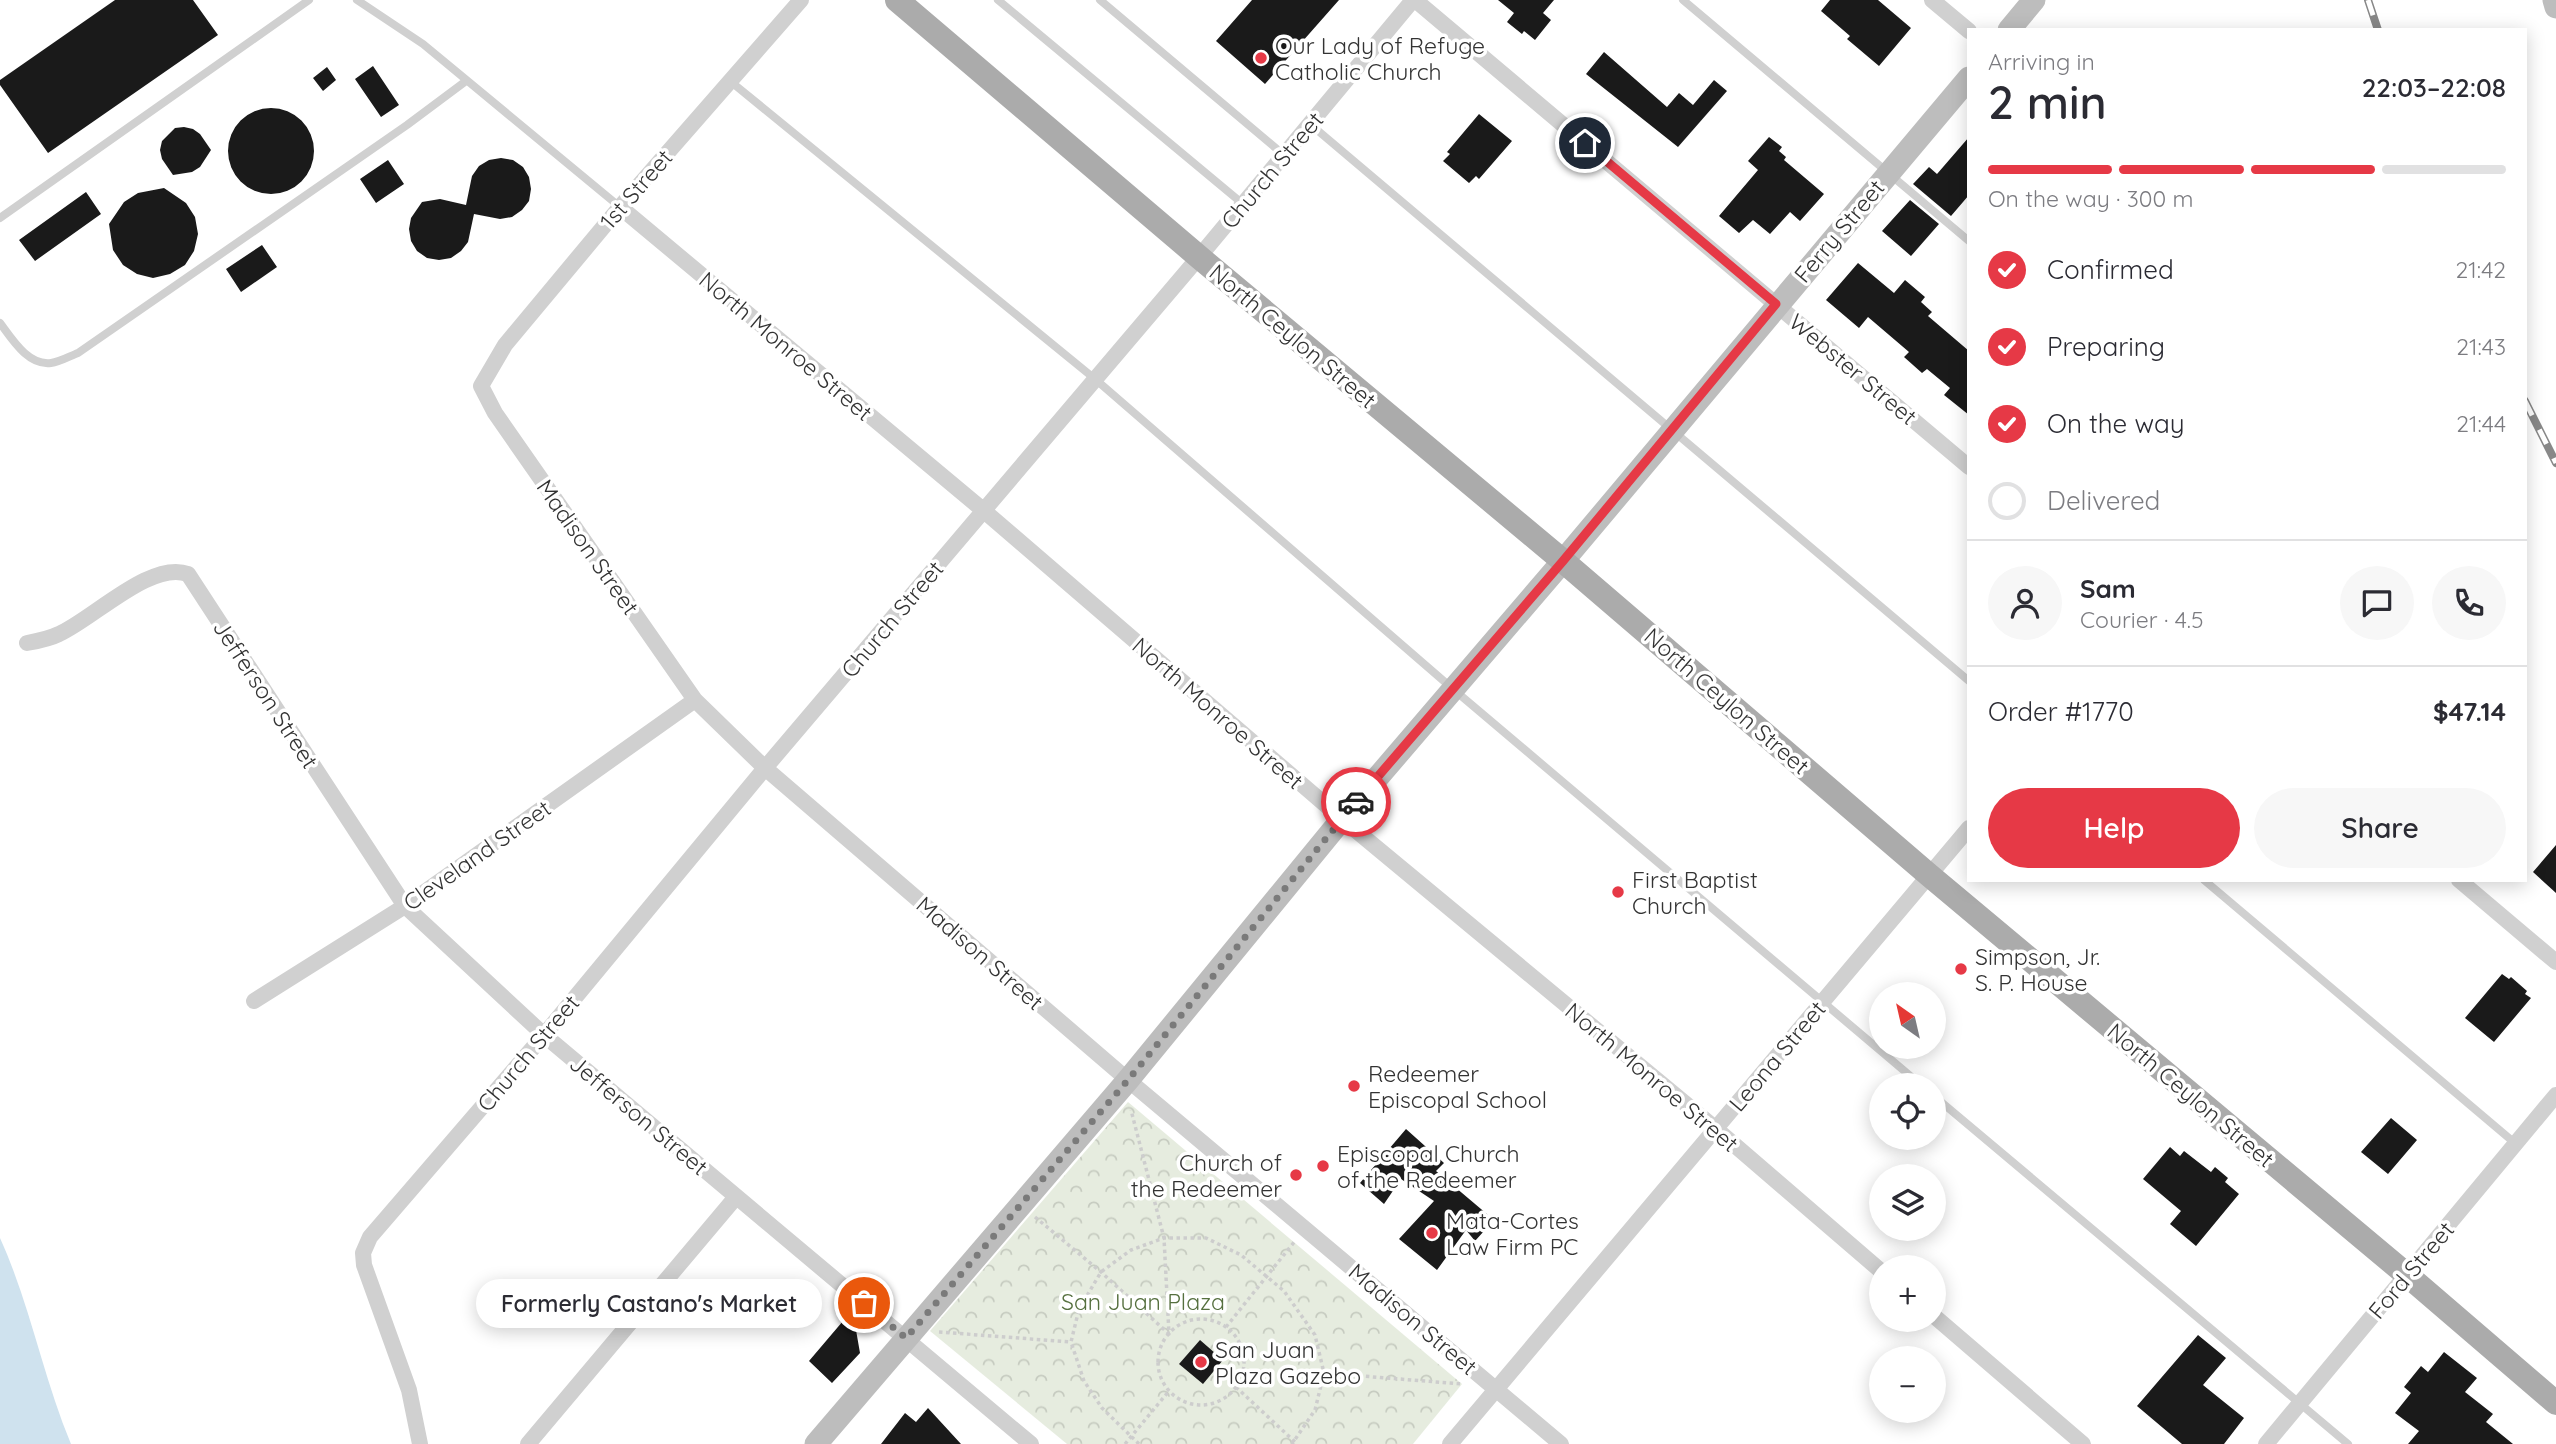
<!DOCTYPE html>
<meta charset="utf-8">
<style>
body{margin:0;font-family:Quicksand,sans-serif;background:#f7f7f7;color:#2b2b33;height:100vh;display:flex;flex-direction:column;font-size:26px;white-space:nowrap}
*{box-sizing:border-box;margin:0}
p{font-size:23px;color:#7c7c81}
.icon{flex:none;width:38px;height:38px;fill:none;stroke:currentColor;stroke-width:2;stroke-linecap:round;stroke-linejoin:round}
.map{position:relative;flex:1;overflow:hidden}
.panel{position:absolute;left:1967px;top:28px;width:560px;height:854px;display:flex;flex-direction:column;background:#fff;border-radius:0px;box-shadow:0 4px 18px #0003}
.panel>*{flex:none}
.needle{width:46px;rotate:326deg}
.fabs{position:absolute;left:1869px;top:982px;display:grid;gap:14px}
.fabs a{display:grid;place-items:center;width:77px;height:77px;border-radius:50%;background:#fff;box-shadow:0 4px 18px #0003;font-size:35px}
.pin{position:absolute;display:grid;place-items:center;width:60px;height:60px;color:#fff;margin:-30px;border:4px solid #fff;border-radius:50%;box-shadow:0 2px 7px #0007}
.courier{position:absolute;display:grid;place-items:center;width:70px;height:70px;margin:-35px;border:5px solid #e63946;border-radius:50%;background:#fff;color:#222;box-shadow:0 2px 9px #0007}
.bubble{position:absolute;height:49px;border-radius:24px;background:#fff;box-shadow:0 4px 18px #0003;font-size:23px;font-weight:600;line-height:49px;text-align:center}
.headline em{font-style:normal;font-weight:600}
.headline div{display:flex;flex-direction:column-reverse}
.headline{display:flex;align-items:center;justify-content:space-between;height:119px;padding:0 21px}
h1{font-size:46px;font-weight:600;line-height:52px}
.bar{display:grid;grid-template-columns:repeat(4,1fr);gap:10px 7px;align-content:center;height:84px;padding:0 21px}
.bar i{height:9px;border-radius:5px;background:#e1e1e2}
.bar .selected{background:#e63946}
.bar p{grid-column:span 4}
.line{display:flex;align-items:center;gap:18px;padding:0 21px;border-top:2px solid #e1e1e2}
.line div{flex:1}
.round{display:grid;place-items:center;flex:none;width:74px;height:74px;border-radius:37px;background:#f7f7f7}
ol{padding:0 21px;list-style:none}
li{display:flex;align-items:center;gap:21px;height:77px}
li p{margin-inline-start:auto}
li .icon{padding:7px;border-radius:50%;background:#e63946;color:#fff;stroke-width:4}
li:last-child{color:#7c7c81}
li i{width:38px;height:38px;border:4px solid #e1e1e2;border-radius:50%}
.action{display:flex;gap:14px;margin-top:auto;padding:14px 21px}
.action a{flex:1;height:80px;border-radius:42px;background:#e63946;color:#fff;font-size:28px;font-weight:600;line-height:80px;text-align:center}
.action a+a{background:#f7f7f7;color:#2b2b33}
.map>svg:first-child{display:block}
.park{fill:url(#park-crowns)}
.water{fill:#cfe2ee}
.building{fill:#1a1a1a}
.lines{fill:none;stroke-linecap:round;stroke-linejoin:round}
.path{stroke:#cdcdcd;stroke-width:3.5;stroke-dasharray:3.5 3.5;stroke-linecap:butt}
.lane{stroke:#d0d0d0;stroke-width:8}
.street{stroke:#d0d0d0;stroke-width:16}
.secondary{stroke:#bdbdbd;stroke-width:23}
.primary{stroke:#ababab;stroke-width:24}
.rail-casing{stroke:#888;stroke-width:8}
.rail{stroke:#fff;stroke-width:5;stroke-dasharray:16;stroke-linecap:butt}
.done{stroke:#7a7a7a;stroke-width:7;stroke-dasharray:0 12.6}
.route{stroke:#e63946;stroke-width:9}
.poi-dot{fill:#e63946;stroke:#fff;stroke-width:2.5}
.labels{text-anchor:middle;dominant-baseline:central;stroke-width:7;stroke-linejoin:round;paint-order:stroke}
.poi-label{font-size:23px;fill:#333;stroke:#fff;text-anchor:start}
.street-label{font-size:23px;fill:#333;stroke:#fff}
.park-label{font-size:23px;fill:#56703f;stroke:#fff}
</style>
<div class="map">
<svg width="2556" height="1444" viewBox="0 0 2556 1444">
<defs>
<pattern id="park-crowns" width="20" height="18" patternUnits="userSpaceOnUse" patternTransform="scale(1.75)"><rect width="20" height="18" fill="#e6ecdf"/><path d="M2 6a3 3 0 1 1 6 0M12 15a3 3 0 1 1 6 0" fill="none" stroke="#c6cbc0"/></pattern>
</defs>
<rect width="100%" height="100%" fill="#fff"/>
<path class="park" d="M1128 1102 1462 1384 1413 1444H1067L930 1331Z"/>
<path class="water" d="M0 1238C30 1304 43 1377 71 1444H0Z"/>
<path class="building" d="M115 0H193L218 35 48 153 0 85V80Z
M1252 0H1339L1265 84 1216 41Z
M1498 0H1554L1543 13 1551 20 1535 40 1524 31 1522 34 1507 22 1514 13Z
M1830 0H1878L1911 28 1879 66 1847 39 1850 36 1821 11Z
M1604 52 1667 107 1679 93 1693 105 1714 80 1727 91 1678 147 1586 74Z
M373 66 399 105 381 117 355 79Z
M327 67 336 80 323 91 313 78Z
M228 151a43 43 0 1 1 86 0a43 43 0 1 1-86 0Z
M1479 114 1512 141 1479 179 1476 176 1469 183 1443 161 1450 154 1447 152Z
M184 127 193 129 200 134 211 150 200 167 192 172 173 175 162 159 160 150 162 141 175 128Z
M1769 137 1782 147 1779 151 1786 157 1784 160 1824 194 1800 221 1790 212 1770 234 1753 220 1739 233 1719 216 1758 170 1748 161Z
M1969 137V195L1951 216 1913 184 1929 167 1937 174Z
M501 158 513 160 523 167 529 177 531 189 529 201 522 210 512 217 500 219 474 214 468 242 461 251 451 258 439 260 427 258 417 251 411 241 409 229 411 218 422 202 440 199 466 205 472 176 479 166 489 160Z
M388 160 404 184 376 203 360 179Z
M164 188 186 203 195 217 198 234 194 251 185 265 170 274 153 278 137 274 123 265 113 250 109 224 124 202 138 193Z
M86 192 101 214 35 261 19 240Z
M1910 200 1939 224 1911 256 1882 231Z
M262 245 277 267 241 292 226 269Z
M1858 263 1894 293 1905 280 1925 297 1921 302 1932 312 1928 316 1969 351V415L1944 395 1950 388 1927 369 1922 373 1904 357 1909 352 1868 317 1859 328 1826 300Z
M2556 845V893L2533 872Z
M2502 974 2509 979 2511 977 2527 991 2525 994 2531 998 2494 1042 2465 1018Z
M2391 1118 2417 1140 2388 1174 2361 1152Z
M1406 1129 1444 1163 1436 1171 1494 1220 1475 1241 1466 1230 1437 1270 1399 1239 1434 1201 1401 1179 1384 1204 1360 1183Z
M2170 1147 2180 1156 2184 1151 2211 1172 2215 1167 2228 1178 2225 1182 2239 1194 2196 1246 2170 1224 2181 1211 2143 1179Z
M843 1321 856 1330 860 1353 832 1383 809 1361Z
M2198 1335 2226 1358 2203 1385 2244 1418 2224 1444H2182L2137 1406Z
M1200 1340 1223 1360 1203 1384 1179 1364Z
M2444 1352 2477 1378 2465 1392 2493 1414 2486 1422 2513 1444H2408L2419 1431 2395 1413 2411 1393 2404 1387 2421 1366 2428 1372Z
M928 1408 961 1444H881L905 1413 916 1422Z"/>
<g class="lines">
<path class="path" d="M1035 1217 1101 1272 1169 1334 1164 1238 1131 1110
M1158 1362a43 43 0 1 1 86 0a43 43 0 1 1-86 0Z
M1226 1327 1295 1241
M939 1332 1071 1342
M1324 1373 1462 1384
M1236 1387 1295 1442
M1125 1444 1169 1391
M1139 1444 1102 1408 1084 1381 1071 1342 1079 1309 1101 1272 1131 1250 1164 1238H1206L1241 1255 1284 1291 1315 1335 1324 1373 1315 1410 1292 1444"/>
<path class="lane" d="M357 0 423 44 620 207
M998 0 1243 204
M1100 0 1284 155
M1683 0 1969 241
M730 81 1095 379 1453 689 1921 1085
M1310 124 1969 681
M0 218 309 0
M0 323C12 339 28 366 51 363 60 362 70 356 78 353L407 125 466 81
M2204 880 2516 1144
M1934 1096 2348 1444"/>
<path class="street" d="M801 0 620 207 505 345 481 386 495 413 695 700 765 768 1128 1080 1561 1444
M1415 0 1969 467
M1932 0 1969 31
M620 207 983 510 1342 819 1716 1129 1881 1271
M27 643C38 641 49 639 59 634 93 619 151 560 188 574L405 906 544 1035 1031 1444
M2459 880 2556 962
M254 1001 405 906 695 700
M1934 1316 2083 1444
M420 1444 409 1390 364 1265 363 1253 370 1237 544 1035 765 768 1199 257 1413 0
M528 1444 736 1197
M1450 1444 1969 828
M2266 1444 2556 1095"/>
<path class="secondary" d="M2554 0 2556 7
M2009 30 2034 0
M816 1444 1128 1080 1342 819 1563 561 1969 78"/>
<path class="primary" d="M897 0 1199 257 1563 561 1929 875 2407 1275 2556 1403"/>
<g class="rail-casing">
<path id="rail" d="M2368 0 2378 30
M2525 401 2556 463"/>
</g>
<use href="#rail" class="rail"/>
</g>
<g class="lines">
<path class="done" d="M864 1303 906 1338 1128 1080 1356 802"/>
<path class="route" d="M1356 802 1563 561 1776 304 1585 143"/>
</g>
<g class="poi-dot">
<circle cx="1261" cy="58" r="7"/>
<circle cx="1618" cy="892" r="7"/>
<circle cx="1961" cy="969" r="7"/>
<circle cx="1354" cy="1086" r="7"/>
<circle cx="1323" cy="1166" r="7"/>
<circle cx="1296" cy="1175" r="7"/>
<circle cx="1432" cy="1233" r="7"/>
<circle cx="1201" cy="1362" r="7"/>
</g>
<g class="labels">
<g class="poi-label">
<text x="1275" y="45">Our Lady of Refuge<tspan x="1275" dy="26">Catholic Church</tspan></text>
<text x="1632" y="879">First Baptist<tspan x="1632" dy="26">Church</tspan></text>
<text x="1975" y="956">Simpson, Jr.<tspan x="1975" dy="26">S. P. House</tspan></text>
<text x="1368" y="1073">Redeemer<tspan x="1368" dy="26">Episcopal School</tspan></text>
<text x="1337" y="1153">Episcopal Church<tspan x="1337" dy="26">of the Redeemer</tspan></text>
<text x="1282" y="1162" text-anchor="end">Church of<tspan x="1282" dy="26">the Redeemer</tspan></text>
<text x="1446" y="1220">Mata-Cortes<tspan x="1446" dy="26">Law Firm PC</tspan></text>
<text x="1215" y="1349">San Juan<tspan x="1215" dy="26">Plaza Gazebo</tspan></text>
</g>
<g class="street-label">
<text transform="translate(1272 170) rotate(-50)">Church Street</text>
<text transform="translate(636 189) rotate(-49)">1st Street</text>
<text transform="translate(1839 231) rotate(-50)">Ferry Street</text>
<text transform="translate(1293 336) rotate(40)">North Ceylon Street</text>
<text transform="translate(786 346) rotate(40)">North Monroe Street</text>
<text transform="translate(1853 369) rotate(40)">Webster Street</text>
<text transform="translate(588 547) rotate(55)">Madison Street</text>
<text transform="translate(892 619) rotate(-50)">Church Street</text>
<text transform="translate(266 694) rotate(57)">Jefferson Street</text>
<text transform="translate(1727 701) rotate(41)">North Ceylon Street</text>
<text transform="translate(1218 713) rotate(41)">North Monroe Street</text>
<text transform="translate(477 855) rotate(-35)">Cleveland Street</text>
<text transform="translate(980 953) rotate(41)">Madison Street</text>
<text transform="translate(528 1053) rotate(-50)">Church Street</text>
<text transform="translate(1777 1056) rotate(-50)">Leona Street</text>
<text transform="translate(1652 1077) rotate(40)">North Monroe Street</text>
<text transform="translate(2191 1095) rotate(40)">North Ceylon Street</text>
<text transform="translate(639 1115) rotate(40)">Jefferson Street</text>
<text transform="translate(2411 1270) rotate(-50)">Ford Street</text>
<text transform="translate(1413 1319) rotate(40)">Madison Street</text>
</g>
<g class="park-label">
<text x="1143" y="1301">San Juan Plaza</text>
</g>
</g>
</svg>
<div class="fabs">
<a><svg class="needle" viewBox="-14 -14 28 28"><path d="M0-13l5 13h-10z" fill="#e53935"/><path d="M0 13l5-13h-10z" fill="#7c7c81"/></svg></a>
<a><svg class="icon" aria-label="locate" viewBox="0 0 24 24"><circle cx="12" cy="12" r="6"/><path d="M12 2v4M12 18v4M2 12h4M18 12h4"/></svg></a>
<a><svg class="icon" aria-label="layers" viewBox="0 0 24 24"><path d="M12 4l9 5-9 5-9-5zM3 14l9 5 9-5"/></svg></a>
<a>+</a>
<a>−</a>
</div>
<div class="pin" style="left:864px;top:1303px;background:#ea580c"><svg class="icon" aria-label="bag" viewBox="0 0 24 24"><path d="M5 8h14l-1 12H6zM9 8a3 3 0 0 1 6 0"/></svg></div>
<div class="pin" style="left:1585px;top:143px;background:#1f2937"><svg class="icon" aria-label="home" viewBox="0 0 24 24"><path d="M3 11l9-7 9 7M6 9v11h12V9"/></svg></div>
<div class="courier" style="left:1356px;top:802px"><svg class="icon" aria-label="car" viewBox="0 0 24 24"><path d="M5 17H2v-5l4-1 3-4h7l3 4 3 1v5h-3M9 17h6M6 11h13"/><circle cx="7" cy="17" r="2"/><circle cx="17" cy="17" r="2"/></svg></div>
<div class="bubble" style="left:476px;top:1279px;width:346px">Formerly Castano's Market</div>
<section class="panel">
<div class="headline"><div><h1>2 min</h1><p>Arriving in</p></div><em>22:03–22:08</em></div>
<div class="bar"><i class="selected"></i><i class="selected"></i><i class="selected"></i><i></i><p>On the way · 300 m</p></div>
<ol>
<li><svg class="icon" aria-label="check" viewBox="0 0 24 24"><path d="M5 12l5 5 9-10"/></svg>Confirmed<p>21:42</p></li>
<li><svg class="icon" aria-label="check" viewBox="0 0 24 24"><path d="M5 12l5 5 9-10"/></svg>Preparing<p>21:43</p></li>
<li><svg class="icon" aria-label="check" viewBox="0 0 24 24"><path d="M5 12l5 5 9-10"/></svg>On the way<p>21:44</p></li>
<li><i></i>Delivered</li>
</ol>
<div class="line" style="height:126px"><a class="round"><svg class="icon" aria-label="person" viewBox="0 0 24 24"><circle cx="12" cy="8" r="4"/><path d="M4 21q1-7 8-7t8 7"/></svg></a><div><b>Sam</b><p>Courier · 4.5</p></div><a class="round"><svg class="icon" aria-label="chat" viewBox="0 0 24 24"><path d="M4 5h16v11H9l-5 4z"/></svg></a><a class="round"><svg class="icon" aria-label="phone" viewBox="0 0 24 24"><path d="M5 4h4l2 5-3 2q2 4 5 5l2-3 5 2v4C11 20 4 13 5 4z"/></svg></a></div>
<div class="line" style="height:91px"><div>Order #1770</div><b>$47.14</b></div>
<div class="action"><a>Help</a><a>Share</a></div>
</section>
</div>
